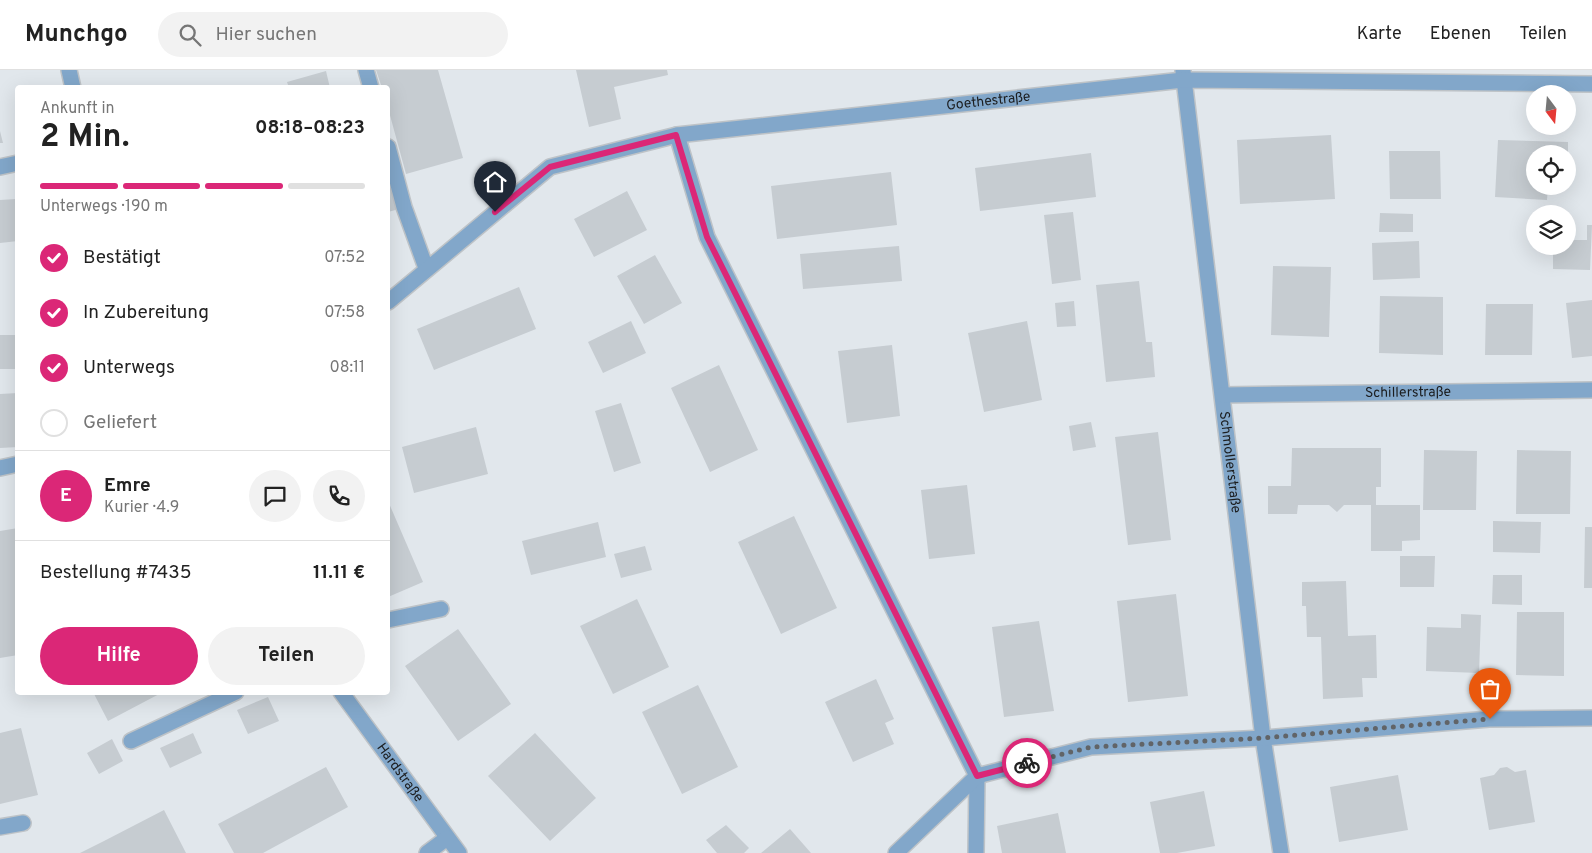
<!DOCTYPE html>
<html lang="de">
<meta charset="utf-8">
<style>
body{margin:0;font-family:Overpass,sans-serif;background:#f2f2f2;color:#222;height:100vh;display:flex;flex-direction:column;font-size:19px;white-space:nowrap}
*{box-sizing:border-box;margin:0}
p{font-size:16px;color:#767676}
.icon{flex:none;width:28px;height:28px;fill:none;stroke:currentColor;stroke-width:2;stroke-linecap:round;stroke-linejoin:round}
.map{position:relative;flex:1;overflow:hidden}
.side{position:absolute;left:15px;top:15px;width:375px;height:610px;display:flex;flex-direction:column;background:#fff;border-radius:5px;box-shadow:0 5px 20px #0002}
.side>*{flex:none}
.needle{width:32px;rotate:164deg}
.controls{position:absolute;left:1526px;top:15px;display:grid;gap:10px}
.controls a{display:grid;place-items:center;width:50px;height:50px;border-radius:50%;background:#fff;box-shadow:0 5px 20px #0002;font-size:25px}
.pin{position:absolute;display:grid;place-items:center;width:42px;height:42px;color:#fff;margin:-51px -21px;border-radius:50% 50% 50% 0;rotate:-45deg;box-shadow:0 0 5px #0007}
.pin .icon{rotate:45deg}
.courier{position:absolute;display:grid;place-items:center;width:50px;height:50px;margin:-25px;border:4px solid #db2777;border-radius:50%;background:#fff;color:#222;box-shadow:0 1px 6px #0007}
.head em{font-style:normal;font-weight:700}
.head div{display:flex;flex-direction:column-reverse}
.head{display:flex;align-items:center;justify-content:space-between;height:85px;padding:0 25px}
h1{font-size:32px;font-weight:700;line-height:38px}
.bar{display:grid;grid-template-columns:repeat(4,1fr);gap:8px 5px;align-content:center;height:60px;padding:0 25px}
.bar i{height:6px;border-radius:4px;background:#e0e0e0}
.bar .active{background:#db2777}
.bar p{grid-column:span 4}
.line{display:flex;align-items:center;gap:12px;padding:0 25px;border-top:1px solid #e0e0e0}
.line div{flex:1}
.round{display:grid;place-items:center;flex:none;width:52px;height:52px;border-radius:26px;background:#f2f2f2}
ol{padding:0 25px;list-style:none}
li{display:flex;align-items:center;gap:15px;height:55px}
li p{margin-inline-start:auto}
li .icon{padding:5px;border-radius:50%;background:#db2777;color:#fff;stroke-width:4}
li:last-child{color:#767676}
li i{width:28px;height:28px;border:2px solid #e0e0e0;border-radius:50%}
.action{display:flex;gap:10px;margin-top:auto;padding:10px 25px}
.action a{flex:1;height:58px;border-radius:30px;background:#db2777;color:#fff;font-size:20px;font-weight:700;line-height:58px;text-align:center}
.action a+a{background:#f2f2f2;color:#222}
header{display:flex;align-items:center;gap:30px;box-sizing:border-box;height:70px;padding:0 25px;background:#fff;border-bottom:1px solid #e0e0e0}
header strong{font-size:24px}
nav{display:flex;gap:28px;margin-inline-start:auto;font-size:18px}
.search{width:350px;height:45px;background:#f2f2f2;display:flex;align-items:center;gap:12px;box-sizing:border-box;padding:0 18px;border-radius:28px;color:#767676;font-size:19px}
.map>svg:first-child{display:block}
.building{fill:#c6ccd1}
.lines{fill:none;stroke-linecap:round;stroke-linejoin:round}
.lane-casing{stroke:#bec3c7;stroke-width:18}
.street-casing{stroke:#bec3c7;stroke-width:18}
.lane{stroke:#82a7ca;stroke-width:15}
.street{stroke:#82a7ca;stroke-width:15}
.done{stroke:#616467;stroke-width:5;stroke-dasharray:0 9}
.route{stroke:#db2777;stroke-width:6}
.labels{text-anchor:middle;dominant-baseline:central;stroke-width:4.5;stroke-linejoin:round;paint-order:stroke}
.street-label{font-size:14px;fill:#1c1e20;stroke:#fff}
</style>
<header>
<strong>Munchgo</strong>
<div class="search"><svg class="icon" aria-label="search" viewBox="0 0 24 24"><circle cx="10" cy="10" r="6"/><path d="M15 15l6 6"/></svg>Hier suchen</div>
<nav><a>Karte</a><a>Ebenen</a><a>Teilen</a></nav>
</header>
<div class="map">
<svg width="1592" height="783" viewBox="0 0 1592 783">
<rect width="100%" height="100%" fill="#e1e7ec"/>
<path class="building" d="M376 0H438L463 88 406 104 388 38V18H382Z
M576 0H667L668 5 614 17 621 49 589 57Z
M326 1 330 18H289L287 12Z
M0 61 3 73H0Z
M1331 65 1335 129 1240 134 1237 70Z
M1498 70 1568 72V84H1535V116H1548L1547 130 1495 127Z
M1389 81H1440L1441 129H1390Z
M1091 83 1096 127 980 141 975 98Z
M388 102 399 139 388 142Z
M891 102 897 155 777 169 771 116Z
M627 121 647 160 594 187 574 149Z
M16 129 18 171 0 173V130Z
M1073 142 1081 210 1052 214 1044 145Z
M1380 143 1413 144V162H1379Z
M1587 155H1592L1590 200 1553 199V176H1568V170H1587Z
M1419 171 1420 208 1373 210 1372 173Z
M899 176 902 211 803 219 800 184Z
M655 185 682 233 644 254 617 206Z
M1273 196 1331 197 1329 267 1271 265Z
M1139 211 1146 272H1152L1155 307 1106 312 1096 215Z
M519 217 536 259 434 300 417 259Z
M1380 226 1443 227V285L1379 283Z
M1592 230V286L1572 288 1566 233Z
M1074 231 1076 256 1057 257 1055 233Z
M1486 234H1533L1532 285H1485Z
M631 251 646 283 603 303 588 272Z
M1027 251 1042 330 984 342 968 263Z
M0 265H18V299H0Z
M892 275 900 346 847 353 838 281Z
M719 295 758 380 710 402 671 318Z
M18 323V377L0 378V324Z
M621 333 641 393 614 402 595 341Z
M1091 352 1096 377 1073 381 1069 356Z
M476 357 488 404 414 423 402 377Z
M1158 362 1171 470 1128 475 1115 367Z
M1292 378H1381V417H1376V435H1420V470L1402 471V481H1371V435H1344L1337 442 1329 435H1298L1297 444H1268V416H1291Z
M1424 380 1477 381 1476 440H1423Z
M1517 380 1571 381 1570 444H1516Z
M967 415 975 484 929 489 921 420Z
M388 431 423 512 388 527Z
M794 446 837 538 781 564 738 472Z
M1493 451 1541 452 1540 483 1493 482Z
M598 452 606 487 531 505 522 471Z
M1585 457H1592V518H1584Z
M18 458V585L0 588V461Z
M645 476 652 500 621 508 614 484Z
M1400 486H1435L1434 517H1400Z
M1493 505H1522V535L1492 534Z
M1346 511 1348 566 1376 565 1377 608H1362L1363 627 1323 629 1321 567H1307L1306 536H1302V512Z
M1176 524 1188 626 1128 632 1117 531Z
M637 529 669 597 613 624 580 556Z
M1517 542H1564V606L1516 605Z
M1461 544 1481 545 1479 603 1426 601 1427 557 1461 558Z
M1039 551 1054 641 1004 647 992 557Z
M458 559 511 634 458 671 405 596Z
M876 609 894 649 885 653 894 674 853 692 825 632Z
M698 615 738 697 682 724 642 642Z
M93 622H163L108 651Z
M268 627 279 651 248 664 237 640Z
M21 658 38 725 0 734V663Z
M193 663 202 683 170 698 160 678Z
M535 663 596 728 550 771 488 706Z
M112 669 123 691 99 704 87 683Z
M326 697 348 737 263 783H234L218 754Z
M1507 697 1515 702 1526 700 1535 752 1489 760 1480 708 1494 705 1500 698Z
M1398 705 1408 760 1339 772 1330 717Z
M1204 721 1215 776 1177 783H1160L1150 732Z
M164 740 186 783H80L104 771Z
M1058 743 1066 783H1002L997 756Z
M726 755 749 778 744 783H717L706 770Z
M790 759 811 783H761Z"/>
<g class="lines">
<g class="lane-casing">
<path id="lane" d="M0 97 18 93
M388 550 441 539
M131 671 236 622"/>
</g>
<g class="street-casing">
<g id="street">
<path d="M69 0 73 18"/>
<path d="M366 0 371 18"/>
<path id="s1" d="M1183 1 1263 668 1281 783"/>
<path d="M677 65 707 167 977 706 976 783"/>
<path d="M388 77 404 137 426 198"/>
<path id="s2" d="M388 232 550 97 677 65 1183 10 1592 14"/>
<path id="s3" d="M1223 325 1592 320"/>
<path d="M0 398 18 394"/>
<path id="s4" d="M341 622 459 783"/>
<path d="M0 757 23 753"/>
<path d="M427 783 447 768"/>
<path d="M896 783 977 706 1091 677 1263 668 1489 649 1592 648"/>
</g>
</g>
<use href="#lane" class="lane"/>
<use href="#street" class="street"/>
</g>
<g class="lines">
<path class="done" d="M1027 693 1091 677 1263 668 1490 649"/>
<path class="route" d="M495 142 550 97 676 65 707 167 977 706 1027 693"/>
</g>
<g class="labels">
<g class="street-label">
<text stroke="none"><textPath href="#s2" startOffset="655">Goethestraße</textPath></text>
<text stroke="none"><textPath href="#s3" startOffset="185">Schillerstraße</textPath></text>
<text stroke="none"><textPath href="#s1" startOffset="394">Schmollerstraße</textPath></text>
<text stroke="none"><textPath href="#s4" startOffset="100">Hardstraße</textPath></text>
</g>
</g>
</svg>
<div class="controls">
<a><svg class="needle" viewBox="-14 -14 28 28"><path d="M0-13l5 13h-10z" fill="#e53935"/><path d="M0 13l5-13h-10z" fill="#767676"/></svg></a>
<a><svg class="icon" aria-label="locate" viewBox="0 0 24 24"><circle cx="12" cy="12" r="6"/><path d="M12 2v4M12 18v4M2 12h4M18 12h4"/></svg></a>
<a><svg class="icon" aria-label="layers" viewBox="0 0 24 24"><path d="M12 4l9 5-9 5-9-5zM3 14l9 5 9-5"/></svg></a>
</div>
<div class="pin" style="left:1490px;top:649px;background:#ea580c"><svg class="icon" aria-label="bag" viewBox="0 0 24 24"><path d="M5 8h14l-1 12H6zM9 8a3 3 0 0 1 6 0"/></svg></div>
<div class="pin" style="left:495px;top:142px;background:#1f2937"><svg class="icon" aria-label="home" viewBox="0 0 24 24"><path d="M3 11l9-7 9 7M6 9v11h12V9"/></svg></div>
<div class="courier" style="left:1027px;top:693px"><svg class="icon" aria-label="bike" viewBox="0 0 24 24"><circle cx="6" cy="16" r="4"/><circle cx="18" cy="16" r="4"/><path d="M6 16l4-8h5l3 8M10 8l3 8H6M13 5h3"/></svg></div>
<section class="side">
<div class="head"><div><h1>2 Min.</h1><p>Ankunft in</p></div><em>08:18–08:23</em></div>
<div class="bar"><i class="active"></i><i class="active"></i><i class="active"></i><i></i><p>Unterwegs · 190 m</p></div>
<ol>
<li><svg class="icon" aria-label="check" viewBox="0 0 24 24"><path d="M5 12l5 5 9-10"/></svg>Bestätigt<p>07:52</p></li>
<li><svg class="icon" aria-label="check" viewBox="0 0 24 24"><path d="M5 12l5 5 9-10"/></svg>In Zubereitung<p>07:58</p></li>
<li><svg class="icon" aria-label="check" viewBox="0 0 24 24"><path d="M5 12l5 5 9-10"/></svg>Unterwegs<p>08:11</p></li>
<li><i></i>Geliefert</li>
</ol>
<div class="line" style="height:90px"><b class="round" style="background:#db2777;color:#fff">E</b><div><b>Emre</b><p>Kurier · 4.9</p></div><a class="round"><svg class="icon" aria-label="chat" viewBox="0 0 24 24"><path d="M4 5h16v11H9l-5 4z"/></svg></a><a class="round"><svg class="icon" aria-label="phone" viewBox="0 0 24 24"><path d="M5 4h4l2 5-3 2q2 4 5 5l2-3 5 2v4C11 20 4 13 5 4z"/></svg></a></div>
<div class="line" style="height:65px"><div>Bestellung #7435</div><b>11.11 €</b></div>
<div class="action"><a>Hilfe</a><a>Teilen</a></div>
</section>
</div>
